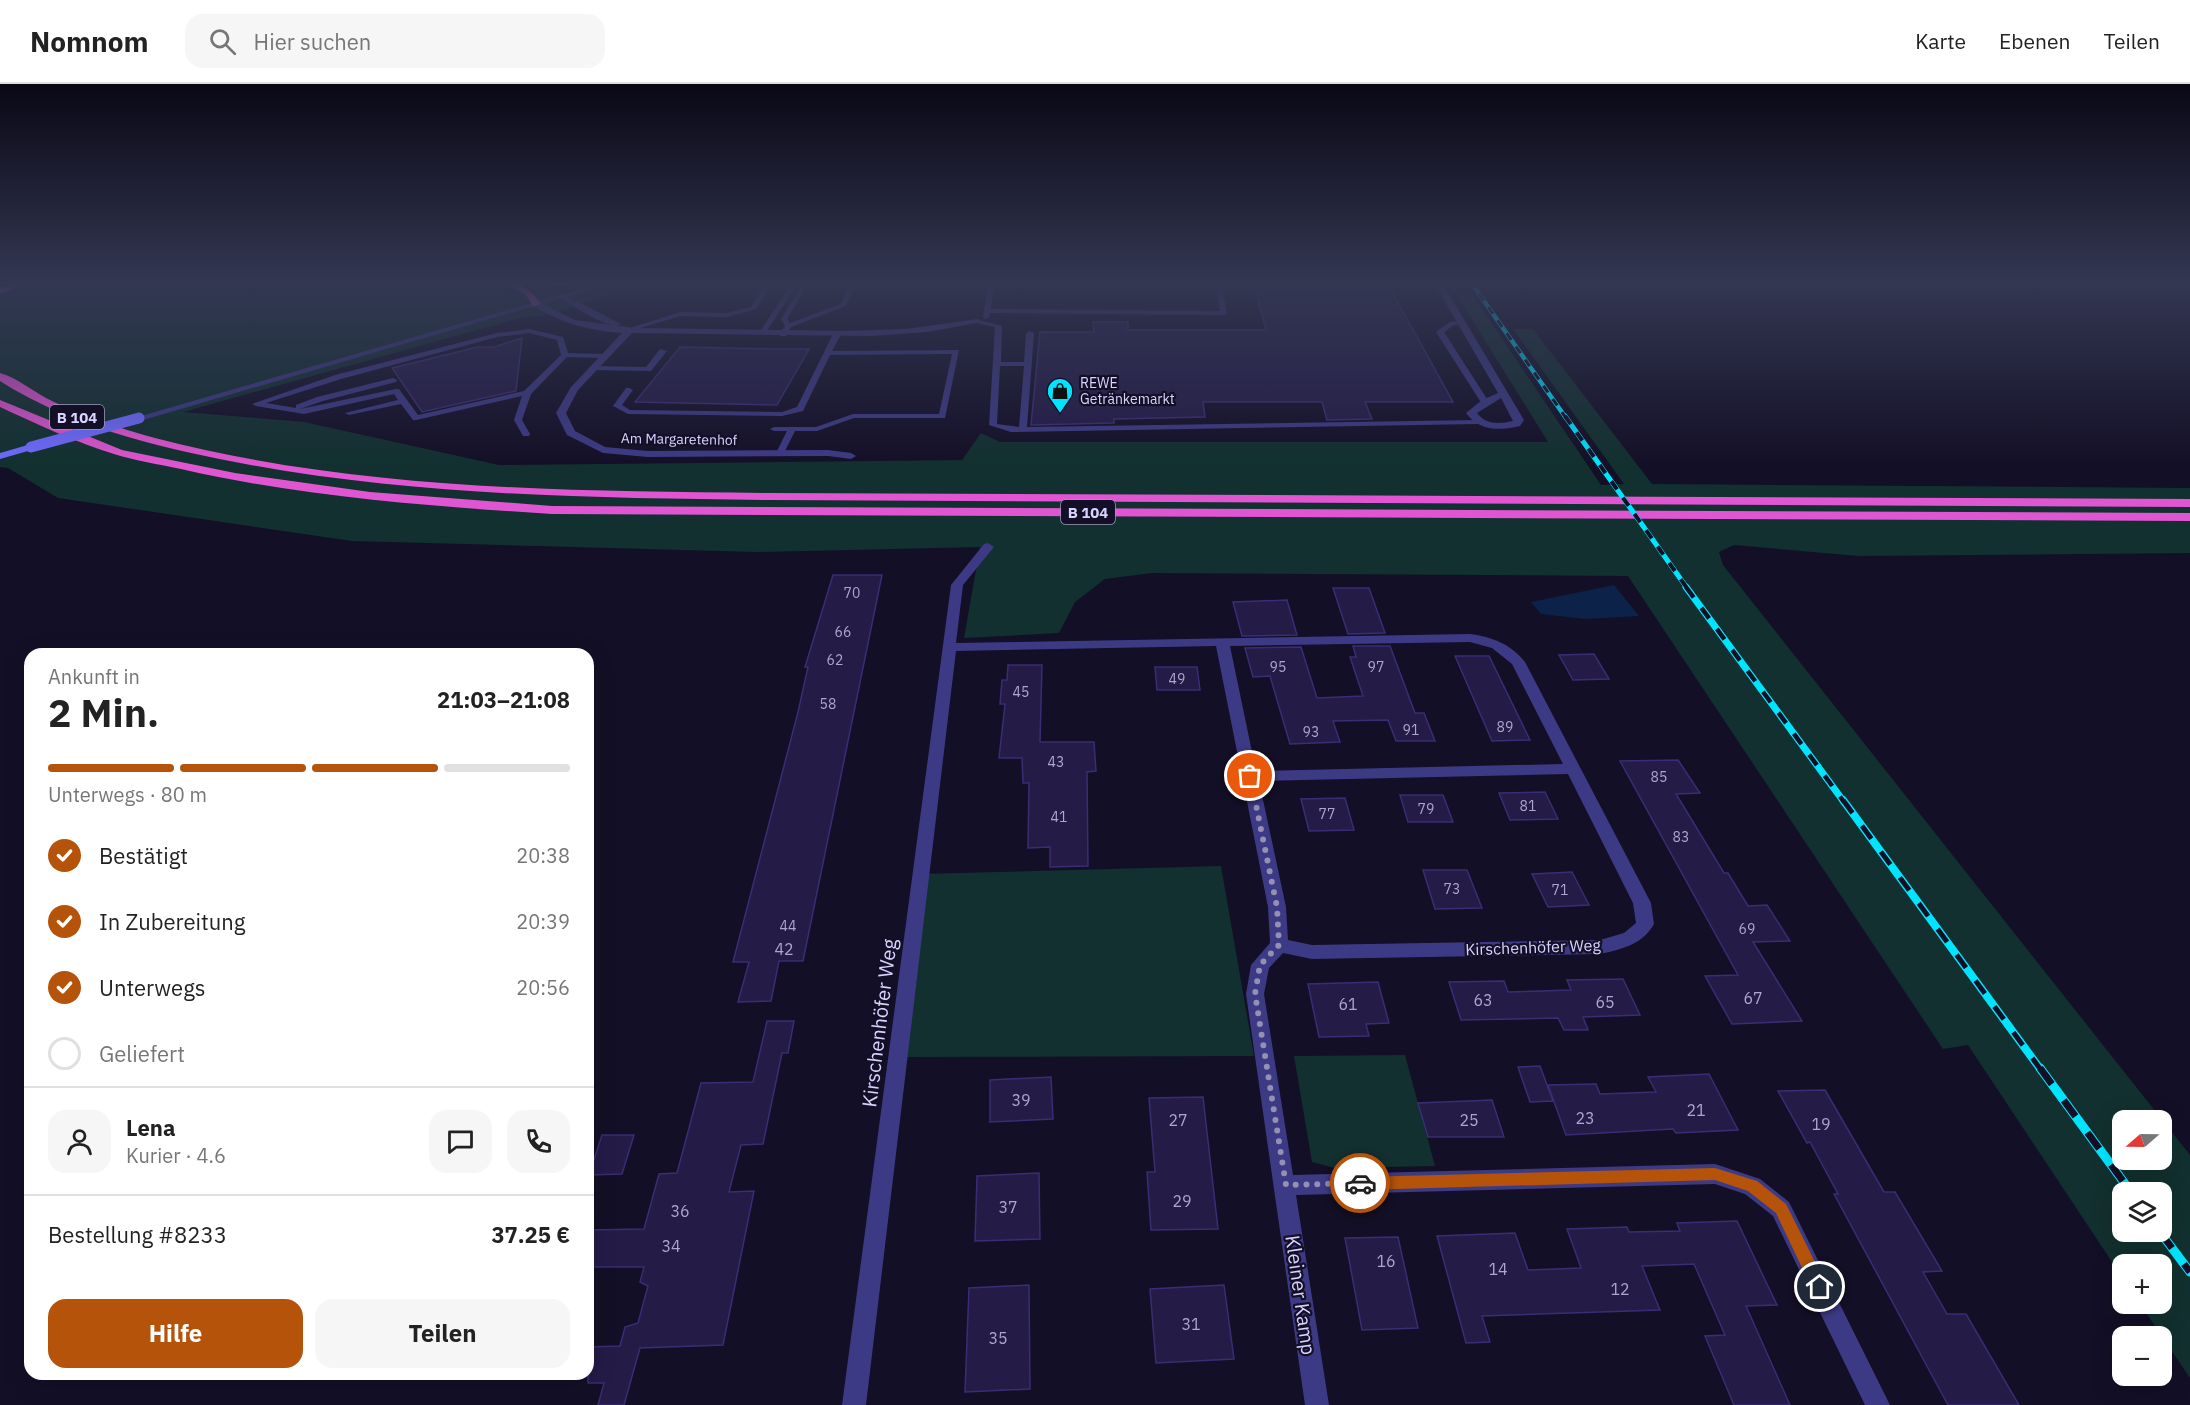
<!DOCTYPE html>
<html lang="de">
<meta charset="utf-8">
<style>
body{margin:0;font-family:"IBM Plex Sans",sans-serif;background:#f6f6f6;color:#222;height:100vh;display:flex;flex-direction:column;font-size:22px;white-space:nowrap}
*{box-sizing:border-box;margin:0}
p{font-size:20px;color:#767676}
.icon{flex:none;width:33px;height:33px;fill:none;stroke:currentColor;stroke-width:2;stroke-linecap:round;stroke-linejoin:round}
.map{position:relative;flex:1;overflow:hidden}
.drawer{position:absolute;left:24px;top:564px;width:570px;height:732px;display:flex;flex-direction:column;background:#fff;border-radius:18px;box-shadow:0 6px 24px #0002}
.drawer>*{flex:none}
.needle{width:39px;rotate:250deg}
.fabs{position:absolute;left:2112px;top:1026px;display:grid;gap:12px}
.fabs a{display:grid;place-items:center;width:60px;height:60px;border-radius:12px;background:#fff;box-shadow:0 6px 24px #0002;font-size:30px}
.pin{position:absolute;display:grid;place-items:center;width:51px;height:51px;color:#fff;margin:-26px;border:3px solid #fff;border-radius:50%;box-shadow:0 2px 6px #0007}
.courier{position:absolute;display:grid;place-items:center;width:60px;height:60px;margin:-30px;border:4px solid #b45309;border-radius:50%;background:#fff;color:#222;box-shadow:0 2px 8px #0007}
.overview em{font-style:normal;font-weight:700}
.overview div{display:flex;flex-direction:column-reverse}
.overview{display:flex;align-items:center;justify-content:space-between;height:102px;padding:0 24px}
h1{font-size:39px;font-weight:700;line-height:45px}
.bar{display:grid;grid-template-columns:repeat(4,1fr);gap:9px 6px;align-content:center;height:72px;padding:0 24px}
.bar i{height:8px;border-radius:4px;background:#e0e0e0}
.bar .on{background:#b45309}
.bar p{grid-column:span 4}
.line{display:flex;align-items:center;gap:15px;padding:0 24px;border-top:2px solid #e0e0e0}
.line div{flex:1}
.round{display:grid;place-items:center;flex:none;width:63px;height:63px;border-radius:18px;background:#f6f6f6}
ol{padding:0 24px;list-style:none}
li{display:flex;align-items:center;gap:18px;height:66px}
li p{margin-inline-start:auto}
li .icon{padding:6px;border-radius:50%;background:#b45309;color:#fff;stroke-width:4}
li:last-child{color:#767676}
li i{width:33px;height:33px;border:3px solid #e0e0e0;border-radius:50%}
.cta{display:flex;gap:12px;margin-top:auto;padding:12px 24px}
.cta a{flex:1;height:69px;border-radius:18px;background:#b45309;color:#fff;font-size:24px;font-weight:700;line-height:69px;text-align:center}
.cta a+a{background:#f6f6f6;color:#222}
header{display:flex;align-items:center;gap:36px;box-sizing:border-box;height:84px;padding:0 30px;background:#fff;border-bottom:2px solid #e0e0e0}
header strong{font-size:28px}
nav{display:flex;gap:33px;margin-inline-start:auto;font-size:21px}
.search{width:420px;height:54px;background:#f6f6f6;display:flex;align-items:center;gap:15px;box-sizing:border-box;padding:0 21px;border-radius:18px;color:#767676;font-size:22px}
.map>svg:first-child{display:block}
.green{fill:#12302f;fill-rule:evenodd}
.water{fill:#0c2248}
.building{fill:#241b47;stroke:#3b2d73;stroke-width:1.5}
.lines{fill:none;stroke-linecap:round;stroke-linejoin:round}
.service{fill:#3d3a85;fill-rule:evenodd}
.minor{fill:#3d3a85;fill-rule:evenodd}
.tertiary{fill:#3d3a85;fill-rule:evenodd}
.secondary{fill:#6f6bff;fill-rule:evenodd}
.trunk{fill:#e055d1;fill-rule:evenodd}
.rail-far4-casing{stroke:#00e5ff;stroke-width:4.5}
.rail-far3-casing{stroke:#00e5ff;stroke-width:5}
.rail-far2-casing{stroke:#00e5ff;stroke-width:7}
.rail-far1-casing{stroke:#00e5ff;stroke-width:8}
.rail-casing{stroke:#00e5ff;stroke-width:9}
.rail-far4{stroke:#130f26;stroke-width:3;stroke-dasharray:8;stroke-linecap:butt}
.rail-far3{stroke:#130f26;stroke-width:4;stroke-dasharray:10;stroke-linecap:butt}
.rail-far2{stroke:#130f26;stroke-width:4.5;stroke-dasharray:13;stroke-linecap:butt}
.rail-far1{stroke:#130f26;stroke-width:5;stroke-dasharray:16;stroke-linecap:butt}
.rail{stroke:#130f26;stroke-width:7;stroke-dasharray:20;stroke-linecap:butt}
.secondary-bridge{stroke:#6f6bff;stroke-width:11}
.route{fill:#b45309}
.done{stroke:#948fb3;stroke-width:6;stroke-dasharray:0 10.8}
.labels{text-anchor:middle;dominant-baseline:central;stroke-width:4.5;stroke-linejoin:round;paint-order:stroke}
.far-poi-label{font-size:14px;fill:#d9d4ff;stroke:#130f26;text-anchor:start}
.far-street-label{font-size:14px;fill:#d9d4ff;stroke:#130f26}
.number-label{font-size:14px;fill:#aca6d1}
.shield{fill:#130f26;stroke:#9e99be;stroke-width:1.5}
.shield-label{font-size:15px;font-weight:bold;fill:#d9d4ff}
.street-label{font-size:16px;fill:#d9d4ff;stroke:#130f26}
.near-number-label{font-size:16px;fill:#aca6d1}
.near-street-label{font-size:20px;fill:#d9d4ff;stroke:#130f26}
</style>
<header>
<strong>Nomnom</strong>
<div class="search"><svg class="icon" aria-label="search" viewBox="0 0 24 24"><circle cx="10" cy="10" r="6"/><path d="M15 15l6 6"/></svg>Hier suchen</div>
<nav><a>Karte</a><a>Ebenen</a><a>Teilen</a></nav>
</header>
<div class="map">
<svg width="2190" height="1321" viewBox="0 0 2190 1321">
<rect width="100%" height="100%" fill="#130f26"/>
<path class="green" d="M0 197H656L549 230 516 235 183 328 304 338 499 381 962 376 981 349 1000 358H1548L1448 197H1463L1601 401 1624 400 1513 245H1533L1652 400 2190 404V469L1858 472 1734 461 1719 468 1723 481 2190 1071V1294L2140 1220H2162V1180H2122V1193L1968 961 1943 965 1628 492 1152 489 1105 495 1075 518 1059 549 964 554 980 463 757 468 352 457 58 414 8 384 0 383ZM2122 1036H2162V1076H2122ZM2122 1108H2162V1148H2122Z
M2117 197H2190V208L2119 197Z
M1221 782 1254 972 898 973 919 790Z
M1405 971 1435 1082 1335 1084 1312 1078 1294 972Z"/>
<path class="water" d="M1614 501 1639 532 1585 535 1541 530 1531 518Z"/>
<path class="building" d="M1253 197H1386L1453 318H1365L1372 335 1327 336 1322 318H1203L1205 333 1114 335V339L1031 341 1040 248H1094L1093 238H1128V246H1266Z
M522 254 516 307 422 328 392 284 478 263H494Z
M680 263 776 265H809L777 321 635 318Z
M833 491H882L803 877H779L771 917 738 918 749 878H733L798 628 808 583H805Z
M1333 504H1369L1385 549 1348 550Z
M1287 516 1297 551 1242 552 1233 518Z
M1353 562H1390L1415 629H1424L1435 657H1396L1388 636 1333 637 1340 658 1290 660 1270 592 1253 593 1245 564 1301 563 1317 614 1363 612 1350 573H1356Z
M1594 570 1609 595 1573 596 1559 571Z
M1455 572H1489L1530 656 1492 657Z
M1008 581H1042L1040 658H1094L1096 687 1087 688 1088 782 1050 783V763L1028 764 1029 699H1023L1022 674H999L1005 620H1000L1002 596H1007Z
M1155 583H1197L1200 606H1157Z
M1678 676 1700 709 1676 710 1724 789H1728L1748 822 1767 821 1790 857 1753 858 1802 937 1732 940 1705 892 1738 891 1620 677Z
M1545 708 1558 735 1510 736 1499 709Z
M1400 711H1443L1453 738H1408Z
M1345 714 1354 746 1309 747 1301 715Z
M1423 786H1467L1482 824 1435 825Z
M1572 788 1589 821 1548 823 1532 790Z
M1623 895 1640 931 1583 933 1588 946H1564L1558 934 1461 936 1449 898 1504 897 1508 908 1571 906 1567 896Z
M1378 898 1389 939 1366 940 1369 952 1319 953 1308 900Z
M767 937H794L788 969H782L763 1060 741 1061 729 1108 754 1107 723 1261 640 1264 624 1321H598L604 1299H588V1263L620 1262 625 1243 638 1239 648 1202 640 1198 644 1183H588V1146L644 1145 659 1090 677 1089 701 999 753 998Z
M1540 982 1553 1017 1530 1018 1518 983Z
M1709 990 1738 1046 1676 1049 1673 1045 1566 1051 1548 1001 1596 1000 1600 1010 1656 1008 1648 993Z
M1051 993 1053 1035 990 1038V996Z
M1825 1006 1884 1108H1895L1942 1187 1923 1188 1947 1230H1966L2019 1321H1948L1834 1110H1838L1810 1058 1807 1059 1778 1007Z
M1203 1013 1218 1145 1151 1146 1147 1088H1155L1149 1014Z
M1492 1016 1504 1053H1428L1418 1019Z
M602 1051H634L622 1090 589 1091Z
M1039 1089 1040 1155 975 1157 977 1092Z
M1737 1137 1777 1221 1746 1222 1790 1321H1734L1705 1252 1725 1251 1694 1180 1642 1182 1660 1226 1482 1232 1490 1258 1466 1259 1437 1152 1515 1149 1528 1186 1581 1184 1567 1145 1627 1143 1629 1148 1680 1147 1677 1139Z
M1398 1153 1418 1244 1362 1246 1345 1154Z
M1029 1201 1030 1305 965 1308 969 1204Z
M1224 1201 1234 1275 1156 1279 1150 1205Z"/>
<g class="lines">
<path class="service" d="M745 197H754L770 203 756 225 727 233 680 232 631 247 627 245 680 228 727 229 751 223 763 204Z
M793 197H799L765 250H761L759 249Z
M851 197H857L846 222 791 243 786 252H780L779 250 785 242 781 235 800 204 805 205 787 235 790 239 841 220Z
M989 197H995L991 225 1220 227 1215 197H1221L1227 229 1224 231 990 229 989 233 986 235 983 233Z
M978 236 1002 242 1001 278H1024L1026 249 1030 247 1034 249 1027 343 1478 336 1482 338 1478 340 1011 348 989 341 995 243 976 239V237ZM1000 282H1024L1019 343 997 340Z
M1463 237 1465 238V240L1454 241 1444 248 1489 318 1488 320H1482L1436 248 1450 238Z
M529 245 563 253 568 269 603 270 607 272 603 274 567 273 531 310 522 336 530 350 529 352H523L514 336 522 312 416 336H413L401 320 349 331 345 329 398 316 394 310 304 330 256 322 252 320 335 291 497 249ZM529 249 557 256 561 271 524 307 418 331 399 305H396L300 325 323 317 396 298 397 296 393 294 317 313 296 321V324L266 319 341 295 497 253Z
M834 248 841 250 832 267 959 266 945 334H854L817 347H795L784 369 780 372 776 369 787 347H774L770 345 774 343H816L853 330H939L952 270 830 271 803 327 782 332 628 330 613 322 626 304H629L633 306 622 321 630 326 782 328 797 323Z
M660 265 667 267 651 287 592 286 588 284 592 282 646 283Z"/>
<path class="minor" d="M1433 197H1441L1524 336 1520 342C1499 347 1479 347 1466 329L1482 316 1498 309ZM1501 314 1513 337C1499 340 1486 341 1477 329Z
M563 210 621 240C610 247 571 221 560 214V210Z
M533 218H539L575 236 635 244 846 247 906 245 978 235 982 238 927 248 871 252 632 249 578 306 566 329 575 347 605 363 648 367 828 366 851 369 856 372 851 375 828 372 648 373 603 369 567 351 556 329 571 303 622 249C590 247 561 239 533 222Z
M988 459 994 463 963 501 956 559 1470 550C1492 553 1511 560 1525 578L1651 819 1654 840C1642 861 1622 865 1600 870L1312 875 1283 869 1269 884 1264 910 1293 1091 1715 1080 1760 1095 1789 1118 1890 1321H1865L1773 1132 1745 1110 1715 1100 1296 1111 1329 1321H1305L1246 910 1251 881 1270 859 1268 823 1216 562 956 567 866 1321H842L951 501 984 460ZM1470 558 1492 564 1512 580 1563 680 1256 687 1230 562ZM1568 690 1633 819 1636 839 1624 849 1600 856 1312 861 1288 856 1286 823 1259 697Z"/>
<path class="tertiary" d="M608 197H620L143 336 134 334Z"/>
<path class="secondary" d="M31 360 36 363 35 365 0 375V369Z"/>
<path class="trunk" d="M21 197H33L0 210V204Z
M503 197C520 197 531 206 541 220L533 222 526 211Z
M529 197H599L595 200 555 202Z
M0 289C18 294 35 309 52 317 84 333 119 344 155 354 354 406 565 407 770 409L2190 415V423L770 416C591 414 411 412 235 378 153 362 71 342 0 297Z
M0 316 122 366 235 389 370 408 552 422 2190 429V437L552 430C427 422 303 413 181 385 158 380 136 377 114 370 75 358 37 340 0 323Z"/>
<g class="rail-far4-casing">
<path id="rail-far4" d="M1470 197 1566 334"/>
</g>
<g class="rail-far3-casing">
<path id="rail-far3" d="M1565 332 1687 504"/>
</g>
<g class="rail-far2-casing">
<path id="rail-far2" d="M1686 503 1844 718"/>
</g>
<g class="rail-far1-casing">
<path id="rail-far1" d="M1843 716 2041 986"/>
</g>
<g class="rail-casing">
<path id="rail" d="M2040 984 2131 1108
M2160 1148 2190 1188"/>
</g>
<use href="#rail-far4" class="rail-far4"/>
<use href="#rail-far3" class="rail-far3"/>
<use href="#rail-far2" class="rail-far2"/>
<use href="#rail-far1" class="rail-far1"/>
<use href="#rail" class="rail"/>
<path class="secondary-bridge" d="M31 363 139 334"/>
</g>
<linearGradient id="sky" x2="0" y2="1"><stop stop-color="#0a0815"/><stop offset="0.52" stop-color="#333752"/><stop offset="1" stop-color="#333752" stop-opacity="0"/></linearGradient>
<rect width="2190" height="382" fill="url(#sky)"/>
<path class="route" d="M1715 1084 1757 1097 1786 1120 1825 1198 1827 1203 1825 1209 1820 1211 1814 1209 1776 1129 1748 1107 1715 1096 1360 1106 1353 1099 1360 1093Z"/>
<g class="lines">
<path class="done" d="M1250 692 1277 823 1279 861 1260 881 1255 910 1286 1101 1360 1099"/>
</g>
<defs>
<g id="shop-pin" transform="scale(1.35)"><path d="M0 17L-7.5 6A9.5 9.5 0 1 1 7.5 6Z" fill="#00e5ff" stroke="#130f26"/><path d="M-5-2.5h2.3a2.7 3.5 0 0 1 5.4 0H5L5.5 6h-11ZM-1.5-2.5h3a1.5 2.3 0 0 0-3 0Z" fill="#111"/></g>
</defs>
<g fill-rule="evenodd">
<use href="#shop-pin" x="1060" y="307"/>
</g>
<g class="labels">
<g class="far-poi-label">
<text x="1080" y="299">REWE<tspan x="1080" dy="16">Getränkemarkt</tspan></text>
</g>
<g class="far-street-label">
<text transform="translate(679 355) rotate(1)">Am Margaretenhof</text>
</g>
<g class="number-label">
<text x="852" y="509">70</text>
<text x="843" y="548">66</text>
<text x="835" y="576">62</text>
<text x="1278" y="583">95</text>
<text x="1376" y="583">97</text>
<text x="1177" y="595">49</text>
<text x="1021" y="608">45</text>
<text x="828" y="620">58</text>
<text x="1505" y="643">89</text>
<text x="1411" y="646">91</text>
<text x="1311" y="648">93</text>
<text x="1056" y="678">43</text>
<text x="1659" y="693">85</text>
<text x="1528" y="722">81</text>
<text x="1426" y="725">79</text>
<text x="1327" y="730">77</text>
<text x="1059" y="733">41</text>
<text x="1681" y="753">83</text>
<text x="1452" y="805">73</text>
<text x="1560" y="806">71</text>
<text x="788" y="842">44</text>
<text x="1747" y="845">69</text>
</g>
<g class="shield">
<rect x="50" y="321" width="54" height="24" rx="4.5"/>
<rect x="1061" y="416" width="54" height="24" rx="4.5"/>
</g>
<g class="shield-label">
<text x="77" y="333">B 104</text>
<text x="1088" y="428">B 104</text>
</g>
<g class="street-label">
<text transform="translate(1533 863) rotate(-2)">Kirschenhöfer Weg</text>
</g>
<g class="near-number-label">
<text x="784" y="865">42</text>
<text x="1753" y="914">67</text>
<text x="1483" y="916">63</text>
<text x="1605" y="918">65</text>
<text x="1348" y="920">61</text>
<text x="1021" y="1016">39</text>
<text x="1696" y="1026">21</text>
<text x="1585" y="1034">23</text>
<text x="1178" y="1036">27</text>
<text x="1469" y="1036">25</text>
<text x="1821" y="1040">19</text>
<text x="1182" y="1117">29</text>
<text x="1008" y="1123">37</text>
<text x="680" y="1127">36</text>
<text x="671" y="1162">34</text>
<text x="1386" y="1177">16</text>
<text x="1498" y="1185">14</text>
<text x="1620" y="1205">12</text>
<text x="1191" y="1240">31</text>
<text x="998" y="1254">35</text>
</g>
<g class="near-street-label">
<text transform="translate(879 939) rotate(-83)">Kirschenhöfer Weg</text>
<text transform="translate(1301 1211) rotate(82)">Kleiner Kamp</text>
</g>
</g>
</svg>
<div class="fabs">
<a><svg class="needle" viewBox="-14 -14 28 28"><path d="M0-13l5 13h-10z" fill="#e53935"/><path d="M0 13l5-13h-10z" fill="#767676"/></svg></a>
<a><svg class="icon" aria-label="layers" viewBox="0 0 24 24"><path d="M12 4l9 5-9 5-9-5zM3 14l9 5 9-5"/></svg></a>
<a>+</a>
<a>−</a>
</div>
<div class="pin" style="left:1250px;top:692px;background:#ea580c"><svg class="icon" aria-label="bag" viewBox="0 0 24 24"><path d="M5 8h14l-1 12H6zM9 8a3 3 0 0 1 6 0"/></svg></div>
<div class="pin" style="left:1820px;top:1203px;background:#1f2937"><svg class="icon" aria-label="home" viewBox="0 0 24 24"><path d="M3 11l9-7 9 7M6 9v11h12V9"/></svg></div>
<div class="courier" style="left:1360px;top:1099px"><svg class="icon" aria-label="car" viewBox="0 0 24 24"><path d="M5 17H2v-5l4-1 3-4h7l3 4 3 1v5h-3M9 17h6M6 11h13"/><circle cx="7" cy="17" r="2"/><circle cx="17" cy="17" r="2"/></svg></div>
<section class="drawer">
<div class="overview"><div><h1>2 Min.</h1><p>Ankunft in</p></div><em>21:03–21:08</em></div>
<div class="bar"><i class="on"></i><i class="on"></i><i class="on"></i><i></i><p>Unterwegs · 80 m</p></div>
<ol>
<li><svg class="icon" aria-label="check" viewBox="0 0 24 24"><path d="M5 12l5 5 9-10"/></svg>Bestätigt<p>20:38</p></li>
<li><svg class="icon" aria-label="check" viewBox="0 0 24 24"><path d="M5 12l5 5 9-10"/></svg>In Zubereitung<p>20:39</p></li>
<li><svg class="icon" aria-label="check" viewBox="0 0 24 24"><path d="M5 12l5 5 9-10"/></svg>Unterwegs<p>20:56</p></li>
<li><i></i>Geliefert</li>
</ol>
<div class="line" style="height:108px"><a class="round"><svg class="icon" aria-label="person" viewBox="0 0 24 24"><circle cx="12" cy="8" r="4"/><path d="M4 21q1-7 8-7t8 7"/></svg></a><div><b>Lena</b><p>Kurier · 4.6</p></div><a class="round"><svg class="icon" aria-label="chat" viewBox="0 0 24 24"><path d="M4 5h16v11H9l-5 4z"/></svg></a><a class="round"><svg class="icon" aria-label="phone" viewBox="0 0 24 24"><path d="M5 4h4l2 5-3 2q2 4 5 5l2-3 5 2v4C11 20 4 13 5 4z"/></svg></a></div>
<div class="line" style="height:78px"><div>Bestellung #8233</div><b>37.25 €</b></div>
<div class="cta"><a>Hilfe</a><a>Teilen</a></div>
</section>
</div>
